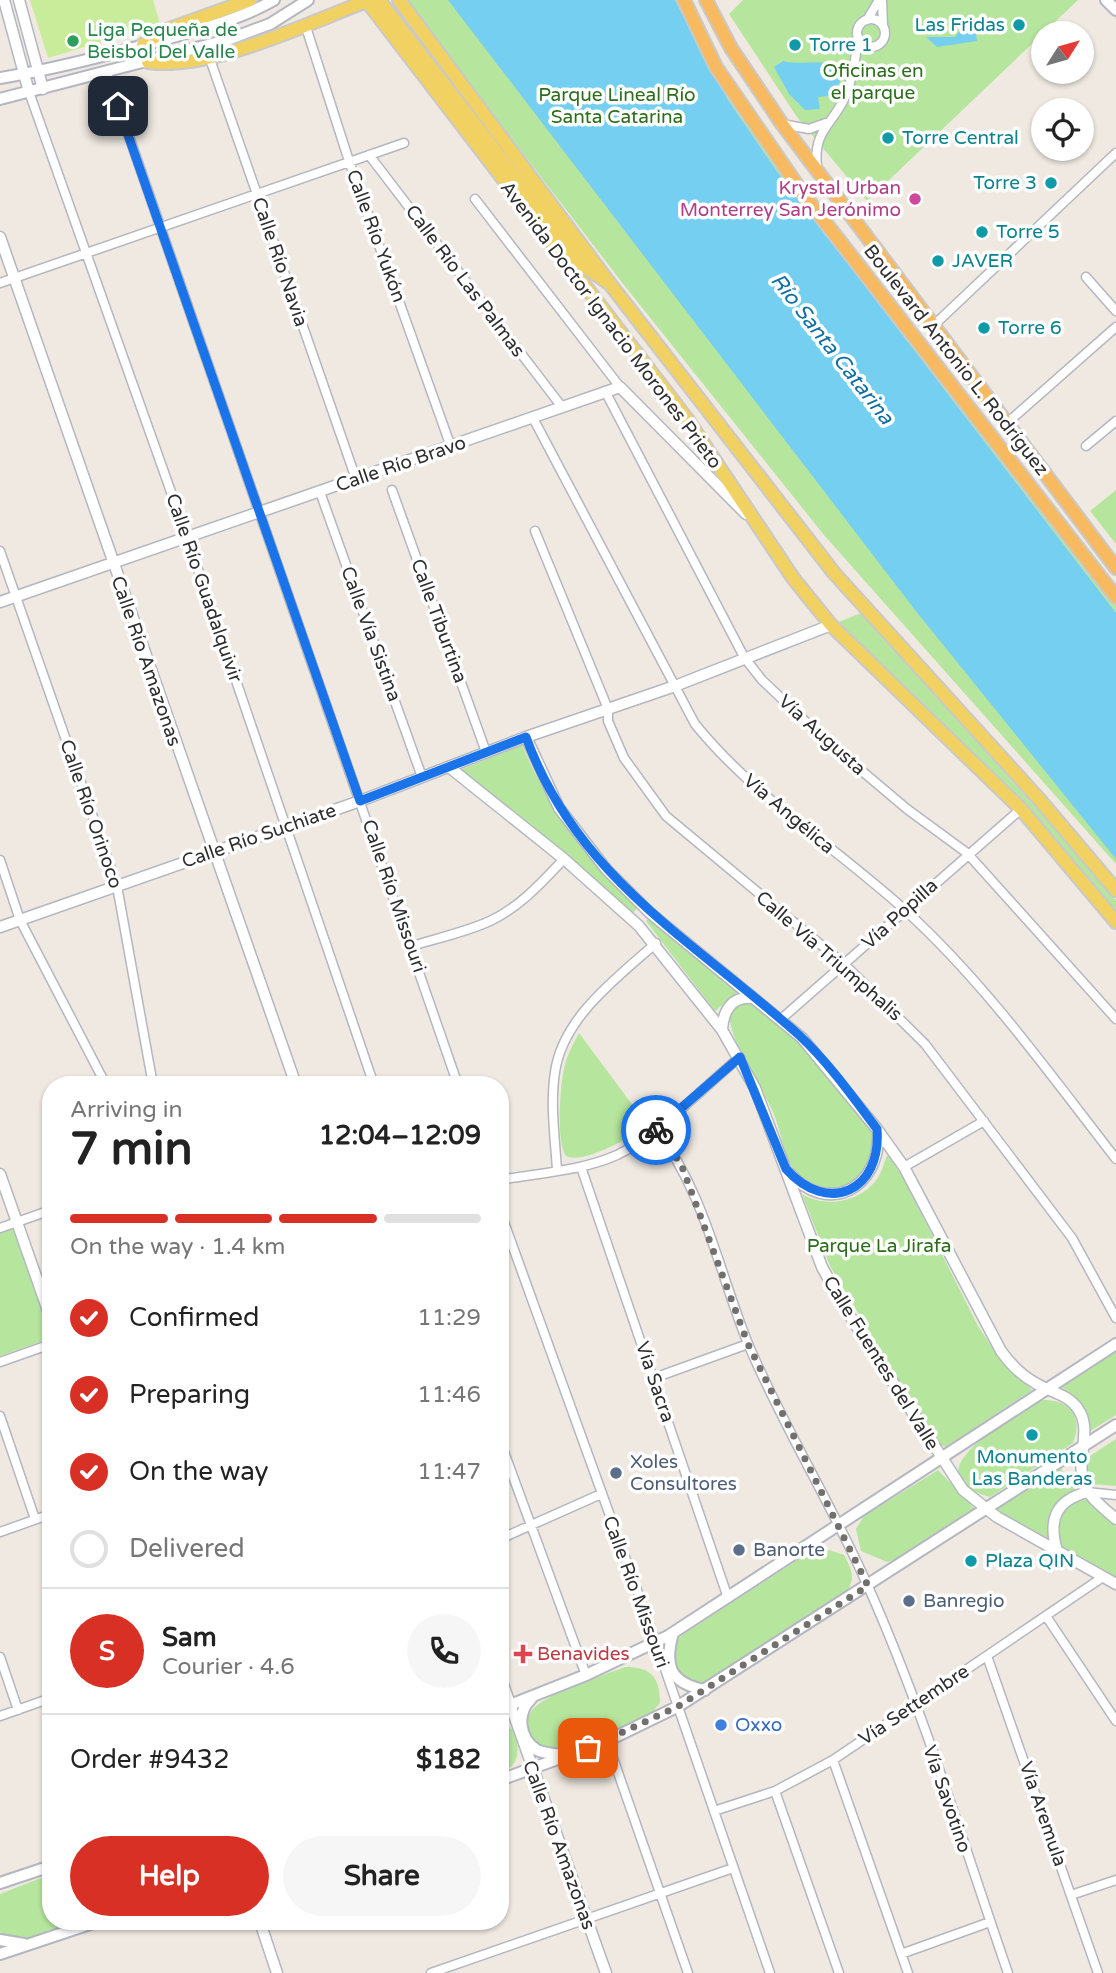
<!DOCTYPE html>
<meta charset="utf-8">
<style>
body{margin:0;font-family:"Varela Round",sans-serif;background:#f6f6f6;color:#222;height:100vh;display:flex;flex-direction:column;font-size:26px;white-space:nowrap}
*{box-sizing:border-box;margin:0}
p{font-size:23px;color:#767676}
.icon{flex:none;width:38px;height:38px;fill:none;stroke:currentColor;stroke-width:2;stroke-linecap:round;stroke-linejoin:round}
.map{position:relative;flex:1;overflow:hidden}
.sheet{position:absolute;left:42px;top:1076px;width:467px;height:854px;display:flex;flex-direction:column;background:#fff;border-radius:28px;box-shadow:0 2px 5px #0004}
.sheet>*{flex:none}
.needle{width:46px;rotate:53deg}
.buttons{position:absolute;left:1031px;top:21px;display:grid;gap:14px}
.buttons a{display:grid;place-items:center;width:63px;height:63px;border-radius:50%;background:#fff;box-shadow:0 2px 5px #0004;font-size:35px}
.pin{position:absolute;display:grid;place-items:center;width:60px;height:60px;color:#fff;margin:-30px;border-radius:14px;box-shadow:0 4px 10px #0006}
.courier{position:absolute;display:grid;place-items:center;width:70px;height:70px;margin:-35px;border:5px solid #1a73e8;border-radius:50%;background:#fff;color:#222;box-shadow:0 2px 9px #0007}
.head em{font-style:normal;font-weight:700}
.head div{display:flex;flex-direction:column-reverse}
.head{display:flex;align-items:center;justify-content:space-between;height:119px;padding:0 28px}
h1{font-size:46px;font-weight:700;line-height:52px}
.bar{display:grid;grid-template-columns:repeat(4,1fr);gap:10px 7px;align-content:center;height:84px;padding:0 28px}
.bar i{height:9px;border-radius:5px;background:#e0e0e0}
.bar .current{background:#d93025}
.bar p{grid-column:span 4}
.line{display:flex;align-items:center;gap:18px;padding:0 28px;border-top:2px solid #e0e0e0}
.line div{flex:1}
.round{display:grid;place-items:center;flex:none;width:74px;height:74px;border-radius:37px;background:#f6f6f6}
ol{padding:0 28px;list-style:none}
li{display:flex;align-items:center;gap:21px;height:77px}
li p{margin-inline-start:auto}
li .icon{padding:7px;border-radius:50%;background:#d93025;color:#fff;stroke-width:4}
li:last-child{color:#767676}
li i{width:38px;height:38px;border:4px solid #e0e0e0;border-radius:50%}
.button{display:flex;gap:14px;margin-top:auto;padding:14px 28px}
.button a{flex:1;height:80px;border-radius:42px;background:#d93025;color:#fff;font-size:28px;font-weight:700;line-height:80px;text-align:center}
.button a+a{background:#f6f6f6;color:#222}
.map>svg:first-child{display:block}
.green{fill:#b6e59e}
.pitch{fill:#c9ec9a}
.water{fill:#75cff0}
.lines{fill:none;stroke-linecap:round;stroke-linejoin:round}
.minor-casing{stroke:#b4b7c1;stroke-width:11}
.tertiary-casing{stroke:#b4b7c1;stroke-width:13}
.secondary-casing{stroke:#b4b7c1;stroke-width:14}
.primary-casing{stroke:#c9c9c9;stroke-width:16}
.trunk-casing{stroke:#c9c9c9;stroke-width:16}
.minor{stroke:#fff;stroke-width:8}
.tertiary{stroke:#fff;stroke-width:10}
.secondary{stroke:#fff;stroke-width:10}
.primary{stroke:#f2d163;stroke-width:12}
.trunk{stroke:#f8ba60;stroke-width:12}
.done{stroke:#726f6d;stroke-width:7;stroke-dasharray:0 12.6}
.route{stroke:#1a73e8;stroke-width:9}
.culture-dot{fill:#0f9aa8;stroke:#fff;stroke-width:2.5}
.leisure-dot{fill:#2e9e5b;stroke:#fff;stroke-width:2.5}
.hotel-dot{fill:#d1479c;stroke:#fff;stroke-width:2.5}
.service-dot{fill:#5c6f8a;stroke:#fff;stroke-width:2.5}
.health-dot{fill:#e0444e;stroke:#fff;stroke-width:2.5}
.shop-dot{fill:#3f7fe0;stroke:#fff;stroke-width:2.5}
.labels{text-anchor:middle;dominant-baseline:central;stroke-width:7;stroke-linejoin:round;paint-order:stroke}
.culture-label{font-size:19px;fill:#0d838f;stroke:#fff;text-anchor:start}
.leisure-label{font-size:19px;fill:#27864d;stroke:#fff;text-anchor:start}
.park-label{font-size:19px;fill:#2c6e1b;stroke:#fff}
.hotel-label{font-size:19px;fill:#b23c85;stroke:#fff;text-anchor:end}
.street-label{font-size:19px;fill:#2e2e2e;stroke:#fff}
.service-label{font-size:19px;fill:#4e5e75;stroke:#fff;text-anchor:start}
.health-label{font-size:19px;fill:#be3a42;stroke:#fff;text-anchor:start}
.shop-label{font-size:19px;fill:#366cbe;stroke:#fff;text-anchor:start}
.water-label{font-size:21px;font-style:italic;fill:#0d6fa3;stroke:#fff}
</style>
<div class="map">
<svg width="1116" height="1973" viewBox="0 0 1116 1973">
<rect width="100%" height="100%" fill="#efe9e1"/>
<path class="green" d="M405 0H683L709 58 1116 605V864L824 535 624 285Z
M743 0H1078L867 201 797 117 729 14Z
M1116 490V544L1090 511Z
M861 613 1074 850 1116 900V915L1069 855 1022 802 839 622Z
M522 745C548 809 592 857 637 908L633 913 460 770Z
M649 918 738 992 715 1011 646 921Z
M741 1001C787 1011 845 1092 871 1130 880 1171 841 1210 804 1180 800 1177 795 1172 793 1168 784 1155 780 1128 773 1112 759 1081 732 1048 729 1014Z
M579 1033 648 1126C632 1136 584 1165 566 1156 556 1142 560 1087 564 1069 566 1057 573 1044 579 1033Z
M888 1154 904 1179 978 1326 995 1352 1032 1390 946 1447 937 1444 830 1266 802 1194C825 1208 860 1203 877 1179 882 1173 884 1161 888 1154Z
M11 1228 15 1230 51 1338 0 1356V1233Z
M1116 1351V1415L1090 1431C1090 1410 1079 1397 1061 1387Z
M1041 1400C1069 1399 1084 1416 1073 1443L990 1497C906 1473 1012 1419 1041 1400Z
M1116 1439V1486L1092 1484 1086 1475 1090 1456Z
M1059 1465 1075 1490C1053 1504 1048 1513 1051 1540L996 1510Z
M938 1470 974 1508 897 1559 887 1562 861 1551 856 1529 864 1516Z
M1082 1499 1090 1501 1116 1527V1580L1061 1548C1050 1526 1059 1506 1082 1499Z
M823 1548 844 1555C852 1570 856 1578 846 1593L705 1683 691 1684 672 1668 673 1645 682 1635 813 1550Z
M625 1667C651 1667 660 1677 660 1703L650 1715 560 1753 539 1748C531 1738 523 1725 530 1713 542 1693 603 1676 625 1667Z
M501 1722 513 1730C520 1747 521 1765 501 1773Z
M51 1874V1922H73C53 1929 19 1949 0 1932V1894Z"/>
<path class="pitch" d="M30 0H153L160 24 48 58Z"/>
<path class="water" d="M448 0H675L728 100 778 173 1116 613V859L915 610Z
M965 23 975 26 977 41 937 47 926 37H955Z
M783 61C801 66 830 58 842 68L840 82 830 96 818 97 820 109 805 110 789 94 774 67Z"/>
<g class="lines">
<g class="minor-casing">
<path id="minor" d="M882 0 883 25
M857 33a14 14 0 1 1 28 0a14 14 0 1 1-28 0Z
M867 20 879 0
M305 24 349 161 451 447
M205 56 211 62 356 479
M107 73 458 1085
M29 92 187 537 374 1085
M782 124 809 129 826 123
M369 155 562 407
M817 167C813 130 832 126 845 97 853 78 856 58 858 37
M475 199 620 387
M1086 277 1116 311
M0 283 404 143
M933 326 1116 153
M605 391 744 657 762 680 824 739 907 809 967 853 1116 1019
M533 418 695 724C755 798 837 848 906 911 985 983 1050 1074 1116 1159
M1006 424 1116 327
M1086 446 1116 421
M392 490 486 752
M320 492 422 777
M535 531 608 709V721L624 758 666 816 844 964 925 1044 1072 1238 1116 1318
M0 551 117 886 153 1085
M0 860 20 920 106 1085
M412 946C438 938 466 932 490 921 520 907 542 882 564 859
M780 1020 1021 809
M655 1128C705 1192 719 1273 749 1346 784 1428 831 1503 867 1584 923 1709 963 1843 1008 1973
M581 1167 728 1598
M904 1167 984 1121
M557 1170C555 1138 550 1104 555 1072 563 1017 617 978 656 943
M500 1180C539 1173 581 1171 617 1155 657 1136 705 1086 740 1057
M500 1211 656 1643 770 1973
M0 1228 51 1210
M0 1362 51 1344
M654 1378 748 1344
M0 1416 35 1519
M500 1441 586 1675
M1087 1492 1116 1495
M0 1532 51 1514
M500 1539 601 1494
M1046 1616 1116 1721
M987 1656 1098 1973
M0 1657 18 1710
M0 1716 51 1698
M607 1741 688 1973
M833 1760 908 1973
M775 1791 839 1973
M714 1811 775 1791 833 1760 1103 1577
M1071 1895 1116 1880
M901 1954 990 1922
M431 1973 733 1868"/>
</g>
<g class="tertiary-casing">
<path id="tertiary" d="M4 0 29 92
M19 0 43 89
M0 237 296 1085
M0 602 620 387 746 514
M526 737 559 808 606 869 650 913 802 1038 877 1129 904 1167 1001 1351C1011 1365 1022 1376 1037 1384 1051 1392 1069 1395 1078 1409 1094 1431 1073 1463 1086 1488 1092 1500 1106 1510 1116 1519
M449 767 564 859 639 926 722 1030 755 1088 822 1267 844 1307 963 1490 997 1517 1116 1584
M0 927 360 801 526 737 675 686 831 625
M722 1030C723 1012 731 996 752 998
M788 1172C828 1217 881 1188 878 1132
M0 1174 51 1319
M1057 1551C1048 1520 1055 1501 1087 1492
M500 1676 606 1973
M260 1922 277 1973"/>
</g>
<g class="secondary-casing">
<path id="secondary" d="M1106 0 1116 10
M0 78C55 69 109 55 162 40 201 29 239 20 274 0
M0 99 227 40 270 24 308 0
M673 1633C664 1665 669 1683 705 1690
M531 1699C516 1713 519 1739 537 1750 545 1754 557 1754 566 1755
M500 1709 586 1675 668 1636 1116 1344
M500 1780 607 1741 677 1707 1116 1425
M0 1883 51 1866
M0 1940 24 1944
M0 1954 96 1922"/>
</g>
<g class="primary-casing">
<path id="primary" d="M366 0 687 419 793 578 831 625 1021 809 1116 922
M379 0 583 265 607 282
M399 0 610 284 834 573 1038 798 1116 890
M143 45 164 31 250 0
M148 62C210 71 308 23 367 1"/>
</g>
<g class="trunk-casing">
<path id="trunk" d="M684 0 716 67 804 195 1116 597
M706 0 731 48 782 124 1116 568"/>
</g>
<use href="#minor" class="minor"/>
<use href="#tertiary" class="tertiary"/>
<use href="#secondary" class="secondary"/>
<use href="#primary" class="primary"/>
<use href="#trunk" class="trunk"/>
</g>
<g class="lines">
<path class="done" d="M588 1748 677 1707 868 1586 748 1344 681 1164 656 1130"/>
<path class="route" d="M118 106 360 801 526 737C577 878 694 941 799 1035 829 1063 853 1097 877 1129 882 1191 828 1216 786 1169L740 1057 656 1130"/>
</g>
<g class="culture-dot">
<circle cx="1019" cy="25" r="7"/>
<circle cx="795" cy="45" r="7"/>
<circle cx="888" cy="138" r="7"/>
<circle cx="1051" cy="183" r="7"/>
<circle cx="982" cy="232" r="7"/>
<circle cx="938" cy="261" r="7"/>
<circle cx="984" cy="328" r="7"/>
<circle cx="1032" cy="1435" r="7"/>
<circle cx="971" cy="1561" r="7"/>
</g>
<circle class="leisure-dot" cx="73" cy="41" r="7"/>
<circle class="hotel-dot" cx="915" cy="199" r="7"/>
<g class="service-dot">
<circle cx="616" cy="1473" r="7"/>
<circle cx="739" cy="1550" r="7"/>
<circle cx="909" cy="1601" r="7"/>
</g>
<path class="health-dot" d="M519.5 1643.5h7v7h7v7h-7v7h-7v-7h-7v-7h7z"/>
<circle class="shop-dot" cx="721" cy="1725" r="7"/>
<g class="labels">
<g class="culture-label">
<text x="1005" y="25" text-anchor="end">Las Fridas</text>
<text x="809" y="45">Torre 1</text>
<text x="902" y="138">Torre Central</text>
<text x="1037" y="183" text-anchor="end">Torre 3</text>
<text x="996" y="232">Torre 5</text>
<text x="952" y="261">JAVER</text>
<text x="998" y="328">Torre 6</text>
<text x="1032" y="1457" text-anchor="middle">Monumento<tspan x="1032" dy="22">Las Banderas</tspan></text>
<text x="985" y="1561">Plaza QIN</text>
</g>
<g class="leisure-label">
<text x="87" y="30">Liga Pequeña de<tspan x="87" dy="22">Beisbol Del Valle</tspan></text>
</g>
<g class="park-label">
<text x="873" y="71">Oficinas en<tspan x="873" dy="22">el parque</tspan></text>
<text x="617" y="95">Parque Lineal Río<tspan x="617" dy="22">Santa Catarina</tspan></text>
<text x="879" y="1246">Parque La Jirafa</text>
</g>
<g class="hotel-label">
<text x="901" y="188">Krystal Urban<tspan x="901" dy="22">Monterrey San Jerónimo</tspan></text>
</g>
<g class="street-label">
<text transform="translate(376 236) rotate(70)">Calle Río Yukón</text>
<text transform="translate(280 262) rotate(71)">Calle Río Navia</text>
<text transform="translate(465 281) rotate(53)">Calle Río Las Palmas</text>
<text transform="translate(611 325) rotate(53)">Avenida Doctor Ignacio Morones Prieto</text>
<text transform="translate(956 360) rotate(52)">Boulevard Antonio L. Rodríguez</text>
<text transform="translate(401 464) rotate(-19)">Calle Río Bravo</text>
<text transform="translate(204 588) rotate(71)">Calle Río Guadalquivir</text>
<text transform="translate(439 621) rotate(70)">Calle Tiburtina</text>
<text transform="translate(371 634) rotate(70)">Calle Vía Sistina</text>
<text transform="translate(146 661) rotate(71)">Calle Río Amazonas</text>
<text transform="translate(822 735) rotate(42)">Vía Augusta</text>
<text transform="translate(91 814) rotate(71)">Calle Río Orinoco</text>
<text transform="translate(789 814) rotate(40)">Vía Angélica</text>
<text transform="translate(259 836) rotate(-19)">Calle Río Suchiate</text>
<text transform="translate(394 896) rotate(71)">Calle Río Missouri</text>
<text transform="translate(900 914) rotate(-42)">Vía Popilla</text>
<text transform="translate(829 956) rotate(41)">Calle Vía Triumphalis</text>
<text transform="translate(881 1363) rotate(58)">Calle Fuentes del Valle</text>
<text transform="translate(655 1382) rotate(71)">Vía Sacra</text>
<text transform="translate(636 1592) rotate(70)">Calle Río Missouri</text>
<text transform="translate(914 1705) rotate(-34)">Vía Settembre</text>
<text transform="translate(947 1799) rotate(71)">Vía Savotino</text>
<text transform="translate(1043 1814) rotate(71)">Vía Aremula</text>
<text transform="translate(559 1845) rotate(70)">Calle Río Amazonas</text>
</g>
<g class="service-label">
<text x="630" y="1462">Xoles<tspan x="630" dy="22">Consultores</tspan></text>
<text x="753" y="1550">Banorte</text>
<text x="923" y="1601">Banregio</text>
</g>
<g class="health-label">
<text x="537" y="1654">Benavides</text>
</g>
<g class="shop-label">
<text x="735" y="1725">Oxxo</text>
</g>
<g class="water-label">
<text transform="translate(832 349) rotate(52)">Río Santa Catarina</text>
</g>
</g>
</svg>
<div class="buttons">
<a><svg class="needle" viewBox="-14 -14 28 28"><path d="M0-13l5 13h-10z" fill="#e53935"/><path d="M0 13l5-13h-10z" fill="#767676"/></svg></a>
<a><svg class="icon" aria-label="locate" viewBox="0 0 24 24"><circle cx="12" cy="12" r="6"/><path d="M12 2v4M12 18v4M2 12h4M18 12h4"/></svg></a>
</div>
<div class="pin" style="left:588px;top:1748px;background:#ea580c"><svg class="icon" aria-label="bag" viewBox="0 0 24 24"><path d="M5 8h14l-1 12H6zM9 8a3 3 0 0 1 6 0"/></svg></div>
<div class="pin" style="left:118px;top:106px;background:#1f2937"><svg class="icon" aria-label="home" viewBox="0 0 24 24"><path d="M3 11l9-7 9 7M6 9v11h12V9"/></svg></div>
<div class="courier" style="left:656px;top:1130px"><svg class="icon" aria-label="bike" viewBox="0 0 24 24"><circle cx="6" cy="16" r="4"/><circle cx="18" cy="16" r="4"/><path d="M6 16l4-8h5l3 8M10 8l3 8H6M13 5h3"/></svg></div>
<section class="sheet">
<div class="head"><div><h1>7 min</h1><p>Arriving in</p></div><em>12:04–12:09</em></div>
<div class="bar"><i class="current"></i><i class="current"></i><i class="current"></i><i></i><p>On the way · 1.4 km</p></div>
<ol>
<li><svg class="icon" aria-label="check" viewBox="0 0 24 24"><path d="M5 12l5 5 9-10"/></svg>Confirmed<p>11:29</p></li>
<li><svg class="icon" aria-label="check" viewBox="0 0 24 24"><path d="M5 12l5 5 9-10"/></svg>Preparing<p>11:46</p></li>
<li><svg class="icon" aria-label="check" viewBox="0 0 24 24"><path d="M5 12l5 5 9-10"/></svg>On the way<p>11:47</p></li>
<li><i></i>Delivered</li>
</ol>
<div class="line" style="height:126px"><b class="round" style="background:#d93025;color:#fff">S</b><div><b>Sam</b><p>Courier · 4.6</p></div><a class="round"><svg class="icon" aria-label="phone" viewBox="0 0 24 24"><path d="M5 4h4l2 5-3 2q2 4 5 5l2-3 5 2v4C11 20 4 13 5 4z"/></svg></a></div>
<div class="line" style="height:91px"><div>Order #9432</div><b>$182</b></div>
<div class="button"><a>Help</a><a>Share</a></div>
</section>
</div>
